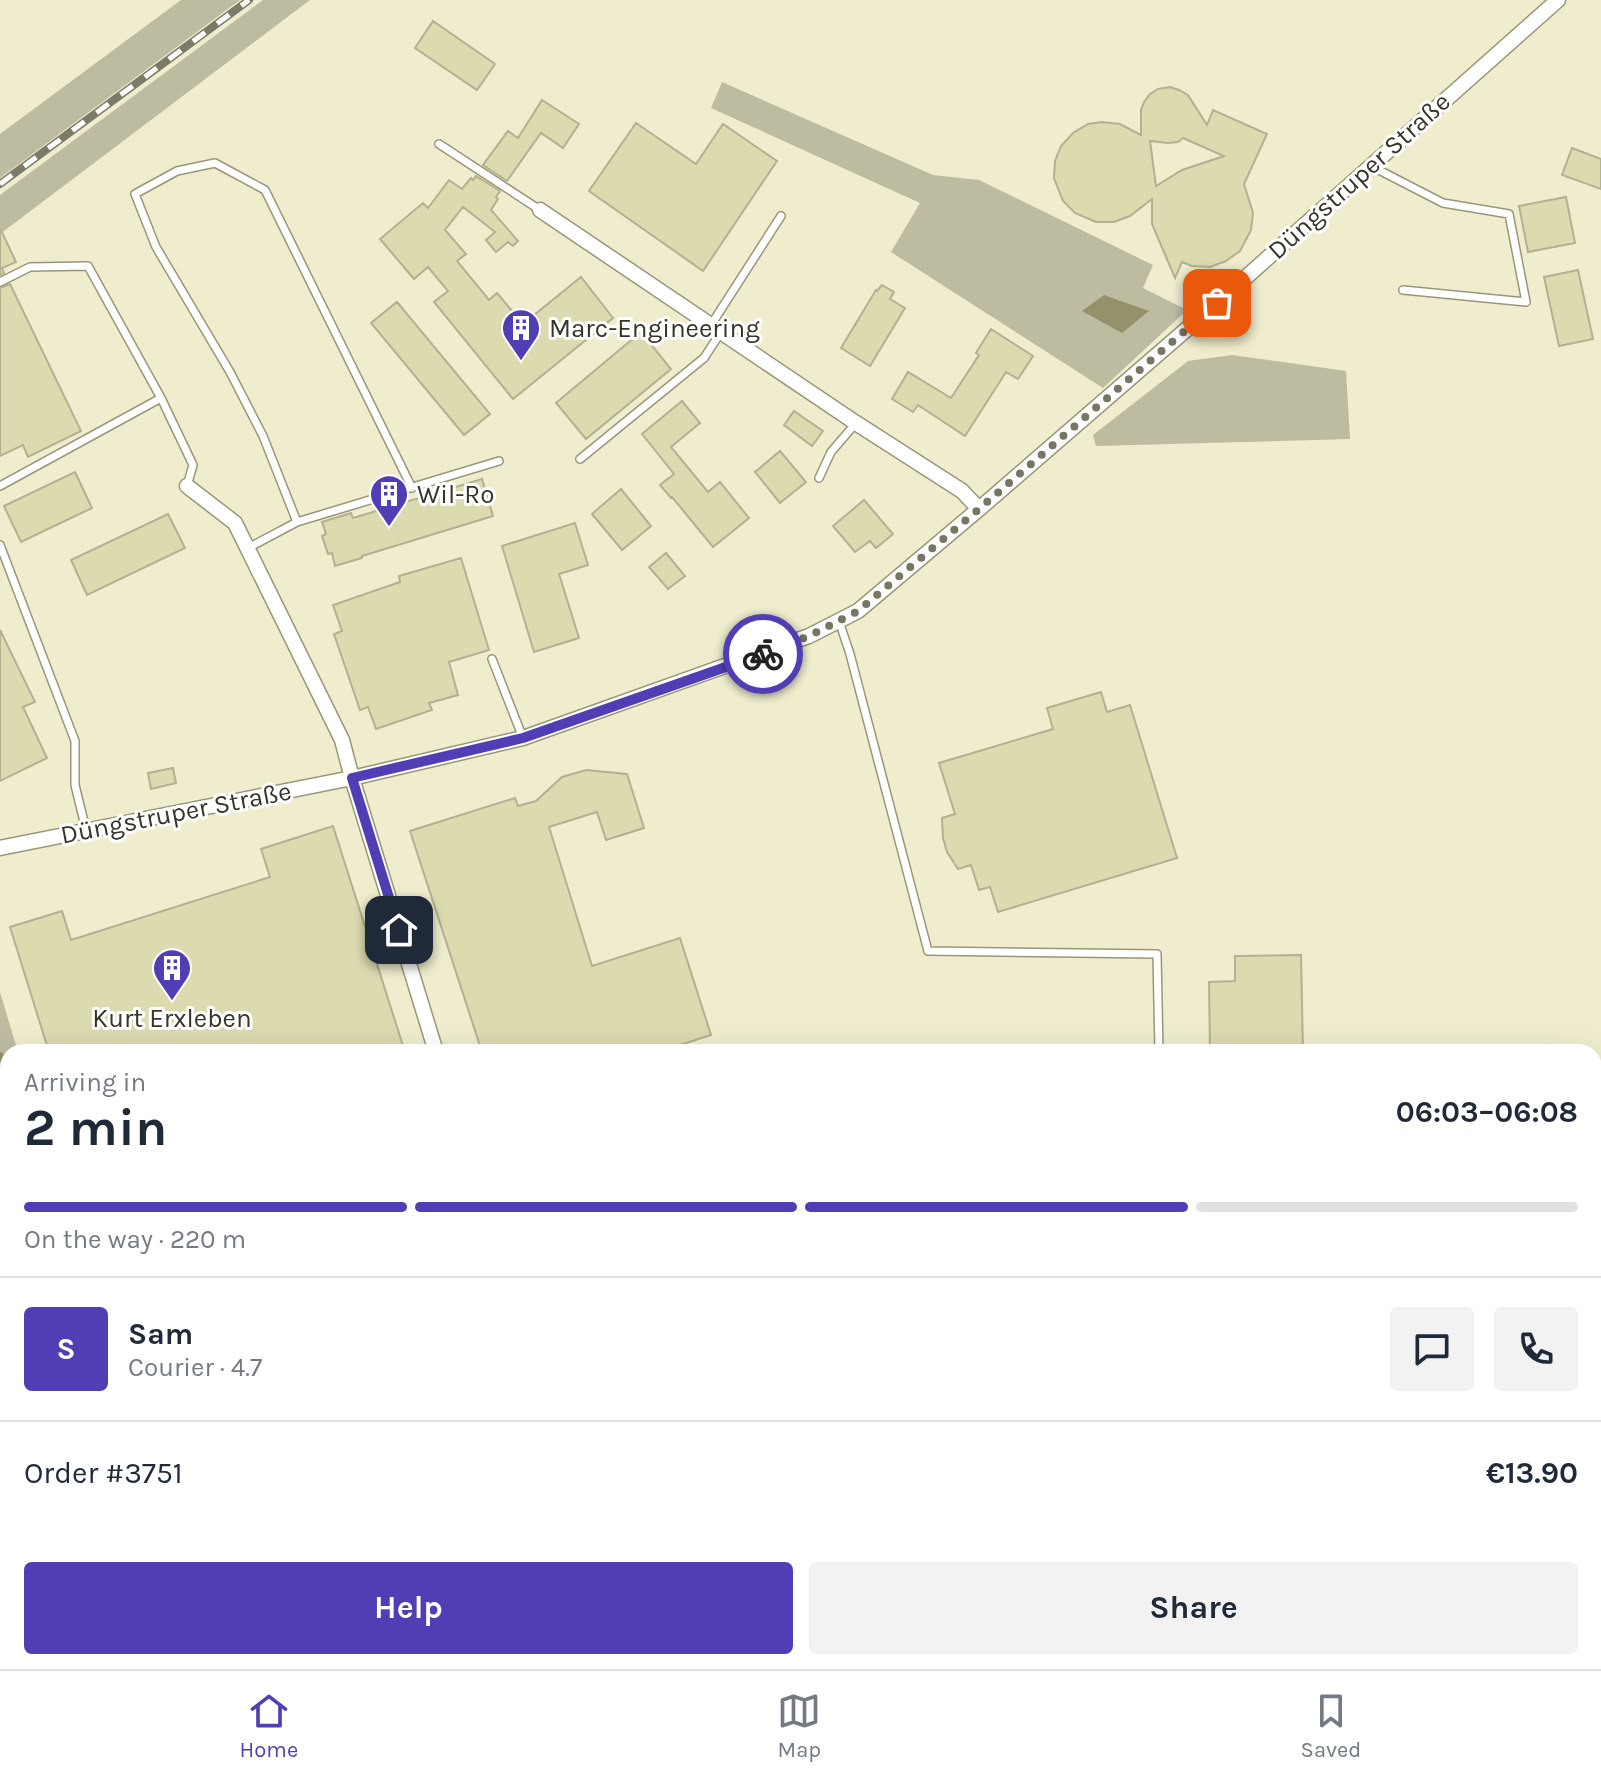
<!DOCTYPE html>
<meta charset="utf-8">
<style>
body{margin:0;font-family:Karla,sans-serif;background:#f2f2f3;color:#1f2937;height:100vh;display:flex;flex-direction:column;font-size:30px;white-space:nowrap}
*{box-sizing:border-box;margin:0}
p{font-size:26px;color:#747a83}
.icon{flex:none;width:44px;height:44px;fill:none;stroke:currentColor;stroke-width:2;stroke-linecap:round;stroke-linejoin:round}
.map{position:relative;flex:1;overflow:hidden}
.details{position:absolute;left:0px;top:1044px;width:1602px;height:626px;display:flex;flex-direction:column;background:#fff;border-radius:24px 24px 0 0;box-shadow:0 8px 32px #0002}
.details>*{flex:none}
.pin{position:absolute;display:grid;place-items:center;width:68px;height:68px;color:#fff;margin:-34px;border-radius:16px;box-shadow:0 4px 12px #0006}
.courier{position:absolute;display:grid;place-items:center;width:80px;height:80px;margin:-40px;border:6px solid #513eb5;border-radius:50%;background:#fff;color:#222;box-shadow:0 2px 10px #0007}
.summary em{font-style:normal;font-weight:700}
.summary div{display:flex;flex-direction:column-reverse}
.summary{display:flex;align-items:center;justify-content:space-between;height:136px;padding:0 24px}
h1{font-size:52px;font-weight:700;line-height:60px}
.bar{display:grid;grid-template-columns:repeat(4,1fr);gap:12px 8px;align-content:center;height:96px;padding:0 24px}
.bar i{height:10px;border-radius:6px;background:#e0e1e3}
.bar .selected{background:#513eb5}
.bar p{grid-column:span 4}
.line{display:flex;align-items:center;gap:20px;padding:0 24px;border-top:2px solid #e0e1e3}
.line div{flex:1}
.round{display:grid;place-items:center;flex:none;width:84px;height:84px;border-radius:8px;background:#f2f2f3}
.primary-button{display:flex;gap:16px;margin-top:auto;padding:16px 24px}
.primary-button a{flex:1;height:92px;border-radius:8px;background:#513eb5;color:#fff;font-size:32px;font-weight:700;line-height:92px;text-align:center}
.primary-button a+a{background:#f2f2f3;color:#1f2937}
.tab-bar{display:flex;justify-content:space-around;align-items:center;height:112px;border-top:2px solid #e0e1e3;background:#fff;font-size:22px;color:#747a83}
.tab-bar a{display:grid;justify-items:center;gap:4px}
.tab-bar .selected{color:#513eb5}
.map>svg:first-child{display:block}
.green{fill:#bdbca1}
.water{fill:#94926a}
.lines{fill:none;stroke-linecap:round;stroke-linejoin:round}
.stream{stroke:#94926a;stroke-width:5}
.building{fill:#dcdaaf;stroke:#b2b192;stroke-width:2;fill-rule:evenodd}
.lane-casing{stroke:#99977a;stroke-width:10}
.street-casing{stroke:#99977a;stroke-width:17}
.lane{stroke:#fff;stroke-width:7}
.street{stroke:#fff;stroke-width:14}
.rail-casing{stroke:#7c7b68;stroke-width:8}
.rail{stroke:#fff;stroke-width:5;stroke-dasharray:15;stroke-linecap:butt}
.done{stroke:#777563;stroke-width:8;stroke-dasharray:0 14.4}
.route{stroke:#513eb5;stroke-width:10}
.labels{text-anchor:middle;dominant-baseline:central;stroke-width:6;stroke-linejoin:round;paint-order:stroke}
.street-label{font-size:26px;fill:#363529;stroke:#fff}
.poi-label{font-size:26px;fill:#363529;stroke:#fff;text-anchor:start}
</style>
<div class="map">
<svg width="1601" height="1669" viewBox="0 0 1601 1669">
<rect width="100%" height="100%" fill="#efedce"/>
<path class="green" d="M181 0H240L0 178V134Z
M263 0H310L0 234V195Z
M722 82 933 175 979 180 1153 265 1143 288 1187 310 1103 388 891 252 920 203 711 108Z
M1232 355 1346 371 1350 439 1096 446 1093 435 1188 361Z
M0 992 18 1052H8V1138L0 1112Z"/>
<path class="water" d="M1104 295 1149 311 1122 333 1082 311Z"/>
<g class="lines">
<path class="stream" d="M1 1055 8 1078
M0 1440H8"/>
</g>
<path class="building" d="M433 21 495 64 477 90 415 48Z
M1170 87 1179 90 1188 95 1207 125 1213 110 1267 134 1244 184 1253 213 1251 230 1240 251 1226 261 1210 267 1192 266 1182 262 1175 278 1152 224V199L1130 216 1114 222H1096L1075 213 1063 201 1054 178 1055 161 1061 146 1073 133 1088 124 1102 122 1120 124 1141 135V110L1144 102 1150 94 1158 89ZM1183 138 1224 156 1182 170 1156 186 1150 141 1168 143 1178 142Z
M542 100 579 124 563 148 541 133 507 181 483 165 508 131 518 138Z
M636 123 696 164 723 124 777 161 703 271 589 191Z
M1572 148 1601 159V189L1562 175Z
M476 176 500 191 496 197 498 199 491 210 518 241 513 246 508 242 496 252 486 240 495 232 463 207 445 230 466 254 457 261 489 300 497 293 523 324 581 277 613 318 513 399 434 302 448 291 428 267 414 279 380 239 423 203 428 208 449 180 462 189 471 178 473 180Z
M1566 197 1575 243 1528 252 1519 206Z
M0 228 16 262 2 268 4 273 0 275Z
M1578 270 1593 339 1559 346 1544 277Z
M10 284 81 431 28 457 23 445 0 456V288Z
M882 285 894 292 890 299 905 308 870 366 841 348 876 290 877 291Z
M397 302 490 414 464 435 371 323Z
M991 329 1033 356 1018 379 1006 372 965 436 918 405 913 412 892 399 908 372 951 398 979 355 976 353Z
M641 332 671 369 586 439 556 403Z
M682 401 700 423 671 447 708 492 720 482 749 518 713 547 672 497 671 498 660 485 674 474 642 434Z
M794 411 823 431 812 446 784 425Z
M780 451 806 482 780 503 755 472Z
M75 472 92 508 21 542 4 506Z
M482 479 493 516 362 556V558L335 566 332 553 328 554 322 536 326 534 322 522 351 513 353 518Z
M621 489 651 526 622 550 592 514Z
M864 500 893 534 876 548 870 541 855 552 833 526Z
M168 514 185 548 87 595 71 560Z
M575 523 588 565 559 574 579 638 534 652 502 546Z
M666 553 685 576 668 589 649 567Z
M461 558 489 650 449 662 458 695 429 703 432 710 376 729 368 707 360 710 334 634 342 631 333 605 400 582 399 576Z
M0 630 35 702 23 707 47 758 0 781Z
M1101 692 1107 712 1130 705 1177 858 998 912 990 887 979 890 971 865 958 869 947 852 943 838 942 818 955 814 939 763 1053 729 1047 708Z
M173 768 176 783 151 789 148 773Z
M586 770 627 774 644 828 606 840 597 812 549 827 592 966 680 938 711 1035 658 1052H482L410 831 515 798 518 806 536 801 562 777Z
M333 826 405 1052H49L10 927 62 911 71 940 270 877 261 849Z
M1301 955 1303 1052H1210L1209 982 1235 981V956Z"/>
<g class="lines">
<g class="lane-casing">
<path id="lane" d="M439 144 540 210
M1371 166 1443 203 1509 214 1526 302 1403 290
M0 282 30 267 88 266 161 398 193 465 187 486
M711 325 781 216
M580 459 704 358 721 332
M819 478 831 452 856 423
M0 486 161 398
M297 522 263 436 230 372 156 247 135 194 177 171 215 163 265 190 412 488
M0 545 75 741V785L86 830
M248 548 297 522 499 461
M839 621 850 654 928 951 1157 954 1159 1052
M492 659 523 738
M58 1662 59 1669
M94 1662 95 1669
M259 1662V1669
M514 1662V1669
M183 1669 185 1662
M292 1669V1662"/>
</g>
<g class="street-casing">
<path id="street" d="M540 210 856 423 962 491 979 509
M187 486 235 523 342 740 352 778 436 1052
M0 848 352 778 523 738 809 636 858 611 979 509 1217 303 1558 0"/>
</g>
<use href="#lane" class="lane"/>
<use href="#street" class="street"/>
<g class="rail-casing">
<path id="rail" d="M0 184 249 0"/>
</g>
<use href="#rail" class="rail"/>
</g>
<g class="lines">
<path class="done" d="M763 654 809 636 858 611 979 509 1217 303"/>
<path class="route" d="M399 930 352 778 523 738 763 654"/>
</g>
<defs>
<g id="building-pin" transform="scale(2)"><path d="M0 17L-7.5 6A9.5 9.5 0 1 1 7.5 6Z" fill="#513eb5" stroke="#fff"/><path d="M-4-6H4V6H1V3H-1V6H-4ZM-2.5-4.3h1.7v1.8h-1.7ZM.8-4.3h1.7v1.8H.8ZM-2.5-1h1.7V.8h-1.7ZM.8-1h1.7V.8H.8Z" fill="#fff"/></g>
</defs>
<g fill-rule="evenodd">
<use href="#building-pin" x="521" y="328"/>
<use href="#building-pin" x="389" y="494"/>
<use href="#building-pin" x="172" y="968"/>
</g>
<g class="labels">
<g class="street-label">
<text transform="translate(1359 176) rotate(-42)">Düngstruper Straße</text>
<text transform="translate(176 813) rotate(-11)">Düngstruper Straße</text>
</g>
<g class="poi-label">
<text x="549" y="328">Marc-Engineering</text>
<text x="417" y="494">Wil-Ro</text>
<text x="172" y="1018" text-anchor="middle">Kurt Erxleben</text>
</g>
</g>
</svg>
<div class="pin" style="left:1217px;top:303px;background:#ea580c"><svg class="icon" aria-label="bag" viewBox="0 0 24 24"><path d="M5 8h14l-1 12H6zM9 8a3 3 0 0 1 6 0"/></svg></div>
<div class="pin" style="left:399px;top:930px;background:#1f2937"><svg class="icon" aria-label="home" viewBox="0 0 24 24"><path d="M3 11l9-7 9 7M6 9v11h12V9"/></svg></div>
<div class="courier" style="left:763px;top:654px"><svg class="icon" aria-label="bike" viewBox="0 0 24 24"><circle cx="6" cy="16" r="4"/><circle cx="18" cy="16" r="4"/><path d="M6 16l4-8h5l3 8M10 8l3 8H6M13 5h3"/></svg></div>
<section class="details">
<div class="summary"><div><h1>2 min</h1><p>Arriving in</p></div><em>06:03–06:08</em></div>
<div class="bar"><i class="selected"></i><i class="selected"></i><i class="selected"></i><i></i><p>On the way · 220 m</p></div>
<div class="line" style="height:144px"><b class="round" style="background:#513eb5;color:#fff">S</b><div><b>Sam</b><p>Courier · 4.7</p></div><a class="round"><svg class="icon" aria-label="chat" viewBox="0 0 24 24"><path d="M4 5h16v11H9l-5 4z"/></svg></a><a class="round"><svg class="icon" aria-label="phone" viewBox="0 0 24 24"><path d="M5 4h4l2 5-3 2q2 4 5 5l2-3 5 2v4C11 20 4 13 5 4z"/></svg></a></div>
<div class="line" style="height:104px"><div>Order #3751</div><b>€13.90</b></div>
<div class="primary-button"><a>Help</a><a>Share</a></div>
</section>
</div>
<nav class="tab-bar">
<a class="selected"><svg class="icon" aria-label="home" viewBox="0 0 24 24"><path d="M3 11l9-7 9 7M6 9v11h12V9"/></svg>Home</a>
<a><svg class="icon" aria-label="map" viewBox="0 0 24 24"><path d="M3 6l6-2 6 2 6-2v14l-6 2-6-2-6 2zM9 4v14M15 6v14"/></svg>Map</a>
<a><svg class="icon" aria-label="saved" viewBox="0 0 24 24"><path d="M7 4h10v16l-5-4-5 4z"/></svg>Saved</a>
</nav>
